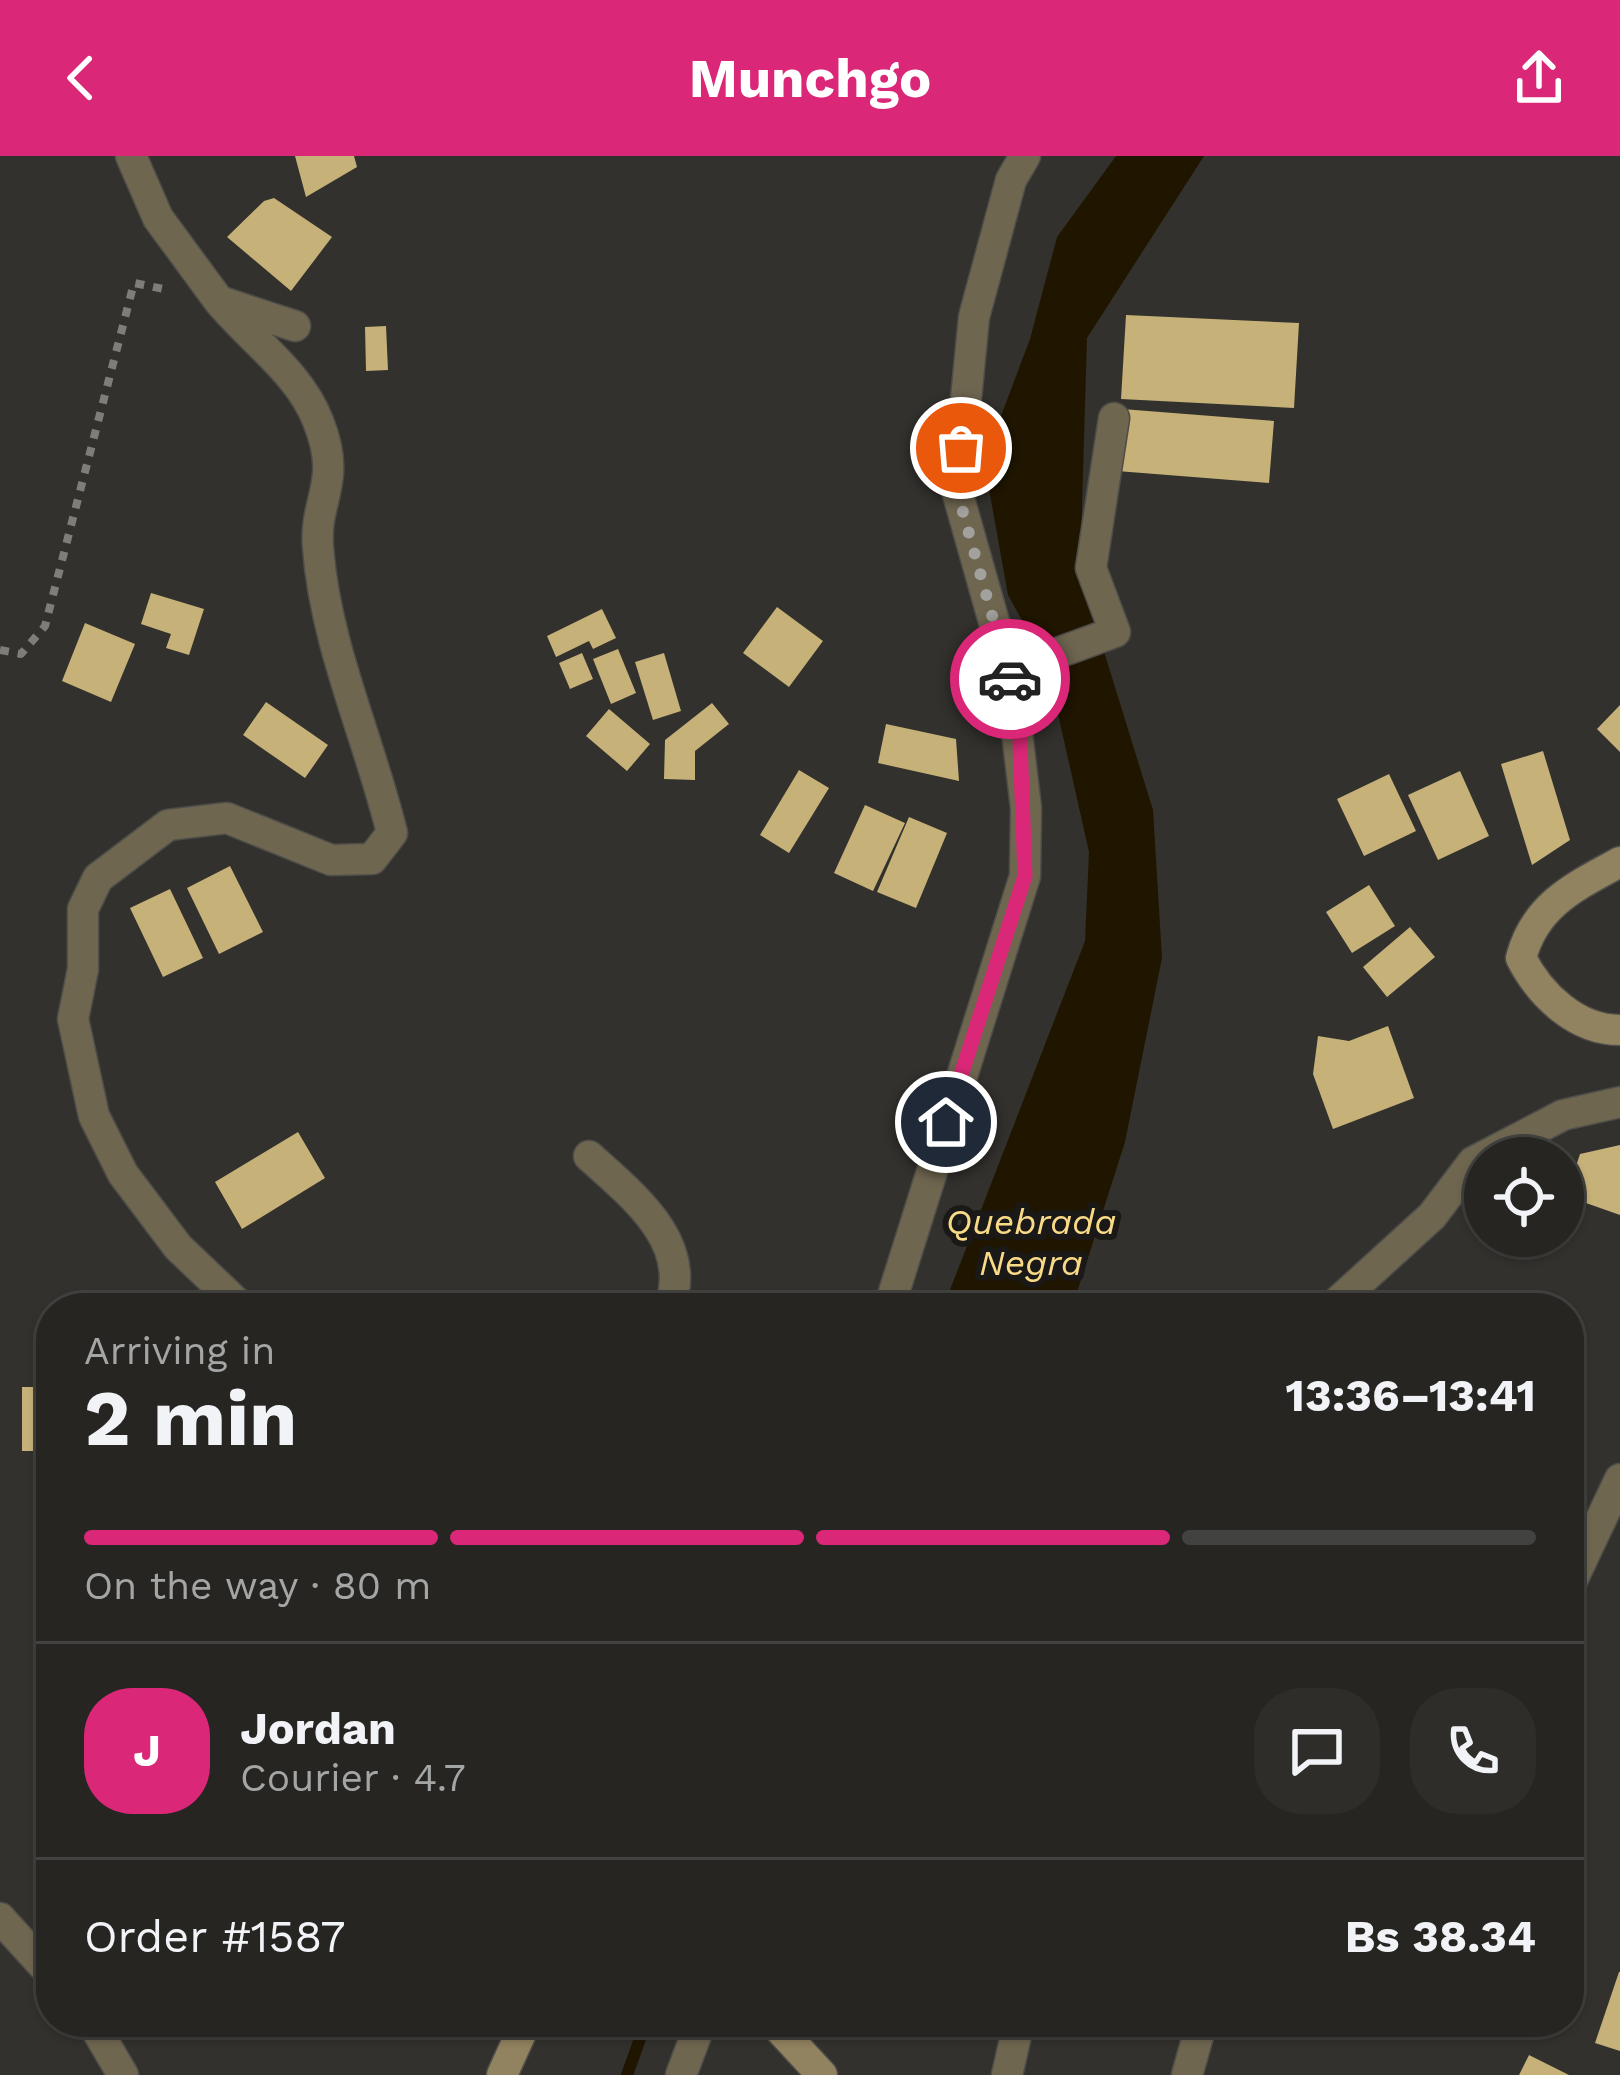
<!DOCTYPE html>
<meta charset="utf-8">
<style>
body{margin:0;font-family:"Work Sans",sans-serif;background:#2e2d2a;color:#f1f3f6;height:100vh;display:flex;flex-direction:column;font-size:45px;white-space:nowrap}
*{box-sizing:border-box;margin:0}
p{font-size:39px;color:#a4a5a5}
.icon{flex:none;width:66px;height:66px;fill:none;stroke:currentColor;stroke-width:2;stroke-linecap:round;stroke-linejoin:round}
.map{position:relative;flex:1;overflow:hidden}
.details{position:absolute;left:36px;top:1137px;width:1548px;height:744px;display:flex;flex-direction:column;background:#262522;border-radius:48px;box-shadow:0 3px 9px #0004,0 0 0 3px #424240}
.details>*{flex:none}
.buttons{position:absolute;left:1464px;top:981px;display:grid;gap:24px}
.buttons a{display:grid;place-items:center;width:120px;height:120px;border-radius:50%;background:#262522;box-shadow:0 3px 9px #0004,0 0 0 3px #424240;font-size:60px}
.pin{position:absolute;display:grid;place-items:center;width:102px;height:102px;color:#fff;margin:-51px;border:6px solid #fff;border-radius:50%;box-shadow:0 3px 12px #0007}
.courier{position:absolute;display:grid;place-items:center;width:120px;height:120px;margin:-60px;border:9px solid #db2777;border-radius:50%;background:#fff;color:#222;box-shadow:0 3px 15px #0007}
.summary em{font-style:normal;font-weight:700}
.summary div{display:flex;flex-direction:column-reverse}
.summary{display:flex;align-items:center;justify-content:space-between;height:204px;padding:0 48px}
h1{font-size:78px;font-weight:700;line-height:90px}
.bar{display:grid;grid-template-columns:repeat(4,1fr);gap:18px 12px;align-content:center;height:144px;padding:0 48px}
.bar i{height:15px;border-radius:9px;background:#424240}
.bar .current{background:#db2777}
.bar p{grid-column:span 4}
.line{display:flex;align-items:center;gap:30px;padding:0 48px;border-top:3px solid #424240}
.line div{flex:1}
.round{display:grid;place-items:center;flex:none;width:126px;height:126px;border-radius:48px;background:#2e2d2a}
header{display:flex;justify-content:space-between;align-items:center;height:156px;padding:0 48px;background:#db2777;color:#fff;font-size:54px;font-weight:700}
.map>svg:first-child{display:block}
.water{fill:#201600}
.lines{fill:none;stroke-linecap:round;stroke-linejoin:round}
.stream{stroke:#201600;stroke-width:12}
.building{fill:#c6b178}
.minor-casing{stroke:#4e4d49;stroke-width:33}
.secondary-casing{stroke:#4e4d49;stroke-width:33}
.path{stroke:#7e7d79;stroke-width:8;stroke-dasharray:9 9;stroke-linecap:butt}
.minor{stroke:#6f6650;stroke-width:30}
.secondary{stroke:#91835f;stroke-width:30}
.done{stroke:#a2a19d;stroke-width:12;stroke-dasharray:0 21.6}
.route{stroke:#db2777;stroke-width:15}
.labels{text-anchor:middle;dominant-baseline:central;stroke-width:12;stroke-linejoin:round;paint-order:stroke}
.water-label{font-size:36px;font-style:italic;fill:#f9da86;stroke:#1a1917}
</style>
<header><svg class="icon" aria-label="back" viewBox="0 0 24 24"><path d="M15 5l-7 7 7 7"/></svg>Munchgo<svg class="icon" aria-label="share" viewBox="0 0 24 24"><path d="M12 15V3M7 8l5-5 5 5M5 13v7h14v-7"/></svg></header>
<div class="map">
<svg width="1620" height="1919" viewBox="0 0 1620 1919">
<rect width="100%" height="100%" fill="#32312d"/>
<path class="water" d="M1116 0H1204L1087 182 1080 418 1153 654 1162 802 1125 986 1072 1152H943L1085 785 1089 696 1047 509 1008 439 984 305 1030 183 1057 81Z"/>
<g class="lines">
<path class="stream" d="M627 1919 646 1866"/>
</g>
<path class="building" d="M295 0H354L357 11 306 41Z
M274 42 332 81 291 135 227 81 264 45Z
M1126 159 1299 167 1294 252 1121 243Z
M386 170 388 214 366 215 365 171Z
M1122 253 1274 265 1269 327 1117 315Z
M151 437 204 453 189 499 166 492 171 478 141 468Z
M777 451 823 485 789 531 743 497Z
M602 453 616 482 593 493 589 485 556 501 547 480Z
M85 467 135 488 111 546 62 525Z
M618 493 636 537 611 548 593 503Z
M582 497 593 523 570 533 559 507Z
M664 497 681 555 653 564 635 506Z
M266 546 328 589 305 622 243 579Z
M712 547 729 568 695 595V624L664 623 665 584Z
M1620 549V596L1597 573Z
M609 553 650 588 627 615 586 580Z
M886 568 956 583 959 625 878 607Z
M1543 595 1570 684 1532 709 1501 608Z
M799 614 829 632 789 697 760 679Z
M1460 615 1489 680 1438 704 1408 639Z
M1389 618 1416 675 1364 700 1337 643Z
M865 649 905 667 873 735 834 717Z
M909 661 947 677 916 752 877 736Z
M230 710 263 776 219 798 187 732Z
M1369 729 1395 770 1352 797 1326 756Z
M170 733 203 802 163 821 130 752Z
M1410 771 1435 801 1387 841 1363 811Z
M1388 870 1414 942 1333 973 1313 918 1318 880 1349 885Z
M298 976 325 1022 242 1073 215 1026Z
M1620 989V1059L1566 1040 1580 998Z
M22 1231H51V1295H22Z
M1619 1816H1620V1895L1595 1887Z
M1529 1899 1569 1919H1519Z"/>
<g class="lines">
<g class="minor-casing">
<path id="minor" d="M131 0 158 62 219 145 295 170
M219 145C252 185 299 216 318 265 343 327 314 342 318 391 325 489 369 582 392 677L372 703 331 704 227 662 168 669 98 722 83 753V813L73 863 94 960 123 1018 178 1091 242 1152
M1011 526 957 335 974 161 1011 24 1025 0
M589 1000C632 1039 695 1087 669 1152
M889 1152 1025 720 1026 652 1011 526 1030 507 1115 476 1091 412 1114 262
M1331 1152 1432 1060 1473 1006 1563 959 1620 946
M1569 1431 1620 1323
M0 1762 51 1818
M92 1866 123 1919
M681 1919 701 1866
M1007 1919 1019 1866
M1187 1919 1202 1866"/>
</g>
<g class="secondary-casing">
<path id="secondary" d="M1620 706C1574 731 1535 749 1521 802 1540 839 1576 874 1620 874
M773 1866 822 1919
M502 1919 526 1866"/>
</g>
<path class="path" d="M0 494 21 498 45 470 134 127 169 134"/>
<use href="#minor" class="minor"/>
<use href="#secondary" class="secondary"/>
</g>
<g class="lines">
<path class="done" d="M961 292 957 335 1010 523"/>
<path class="route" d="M946 966 1025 720 1019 558 1010 523"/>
</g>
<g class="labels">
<g class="water-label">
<text x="1031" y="1066">Quebrada<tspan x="1031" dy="41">Negra</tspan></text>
</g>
</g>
</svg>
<div class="buttons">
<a><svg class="icon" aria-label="locate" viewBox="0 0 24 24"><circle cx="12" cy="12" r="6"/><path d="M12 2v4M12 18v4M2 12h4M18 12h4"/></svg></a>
</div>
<div class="pin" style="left:961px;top:292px;background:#ea580c"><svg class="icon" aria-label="bag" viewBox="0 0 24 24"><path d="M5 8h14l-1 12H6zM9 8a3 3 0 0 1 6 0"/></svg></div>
<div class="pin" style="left:946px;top:966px;background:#1f2937"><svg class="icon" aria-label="home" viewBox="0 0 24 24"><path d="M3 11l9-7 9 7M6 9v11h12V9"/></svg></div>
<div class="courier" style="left:1010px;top:523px"><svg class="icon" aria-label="car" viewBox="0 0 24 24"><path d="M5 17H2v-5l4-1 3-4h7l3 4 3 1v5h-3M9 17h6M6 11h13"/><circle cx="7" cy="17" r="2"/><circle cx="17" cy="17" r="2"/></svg></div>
<section class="details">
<div class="summary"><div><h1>2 min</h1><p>Arriving in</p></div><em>13:36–13:41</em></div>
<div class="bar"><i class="current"></i><i class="current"></i><i class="current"></i><i></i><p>On the way · 80 m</p></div>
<div class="line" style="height:216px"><b class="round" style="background:#db2777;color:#fff">J</b><div><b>Jordan</b><p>Courier · 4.7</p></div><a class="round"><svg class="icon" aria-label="chat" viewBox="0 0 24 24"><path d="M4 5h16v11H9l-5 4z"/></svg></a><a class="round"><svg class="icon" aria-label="phone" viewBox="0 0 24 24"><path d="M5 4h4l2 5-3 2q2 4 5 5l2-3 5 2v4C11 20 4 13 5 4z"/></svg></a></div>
<div class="line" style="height:156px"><div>Order #1587</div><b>Bs 38.34</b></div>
</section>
</div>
